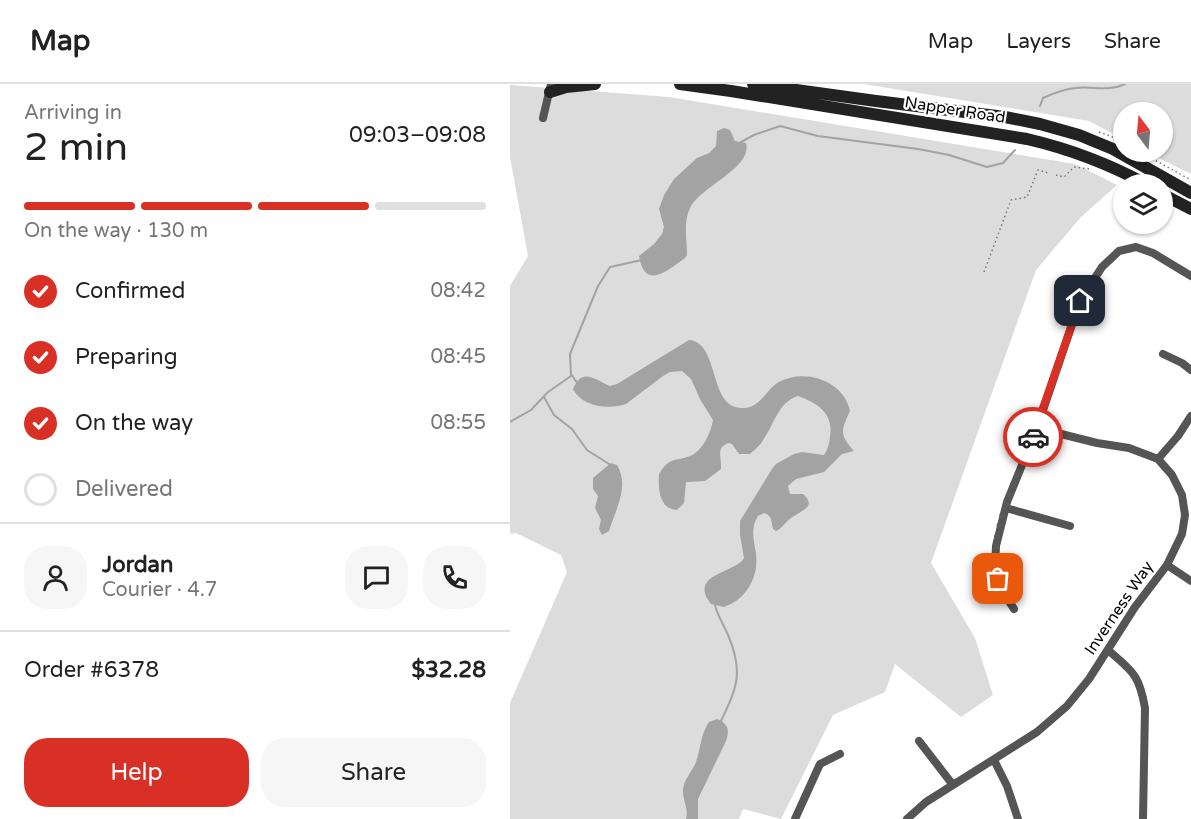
<!DOCTYPE html>
<meta charset="utf-8">
<style>
body{margin:0;font-family:"Varela Round",sans-serif;background:#f6f6f6;color:#222;height:100vh;display:flex;flex-direction:column;font-size:22px;white-space:nowrap}
*{box-sizing:border-box;margin:0}
p{font-size:20px;color:#767676}
.icon{flex:none;width:33px;height:33px;fill:none;stroke:currentColor;stroke-width:2;stroke-linecap:round;stroke-linejoin:round}
.map{position:relative;flex:1;overflow:hidden}
.drawer{display:flex;flex-direction:column;background:#fff;width:510px}
.drawer>*{flex:none}
.needle{width:39px;rotate:344deg}
.controls{position:absolute;left:603px;top:18px;display:grid;gap:12px}
.controls a{display:grid;place-items:center;width:60px;height:60px;border-radius:50%;background:#fff;box-shadow:0 2px 4px #0004;font-size:30px}
.pin{position:absolute;display:grid;place-items:center;width:51px;height:51px;color:#fff;margin:-26px;border-radius:12px;box-shadow:0 3px 9px #0006}
.courier{position:absolute;display:grid;place-items:center;width:60px;height:60px;margin:-30px;border:4px solid #d93025;border-radius:50%;background:#fff;color:#222;box-shadow:0 2px 8px #0007}
.overview em{font-style:normal;font-weight:600}
.overview div{display:flex;flex-direction:column-reverse}
.overview{display:flex;align-items:center;justify-content:space-between;height:102px;padding:0 24px}
h1{font-size:39px;font-weight:600;line-height:45px}
.bar{display:grid;grid-template-columns:repeat(4,1fr);gap:9px 6px;align-content:center;height:72px;padding:0 24px}
.bar i{height:8px;border-radius:4px;background:#e0e0e0}
.bar .on{background:#d93025}
.bar p{grid-column:span 4}
.line{display:flex;align-items:center;gap:15px;padding:0 24px;border-top:2px solid #e0e0e0}
.line div{flex:1}
.round{display:grid;place-items:center;flex:none;width:63px;height:63px;border-radius:24px;background:#f6f6f6}
ol{padding:0 24px;list-style:none}
li{display:flex;align-items:center;gap:18px;height:66px}
li p{margin-inline-start:auto}
li .icon{padding:6px;border-radius:50%;background:#d93025;color:#fff;stroke-width:4}
li:last-child{color:#767676}
li i{width:33px;height:33px;border:3px solid #e0e0e0;border-radius:50%}
.action{display:flex;gap:12px;margin-top:auto;padding:12px 24px}
.action a{flex:1;height:69px;border-radius:24px;background:#d93025;color:#fff;font-size:24px;font-weight:600;line-height:69px;text-align:center}
.action a+a{background:#f6f6f6;color:#222}
header{display:flex;align-items:center;gap:36px;box-sizing:border-box;height:84px;padding:0 30px;background:#fff;border-bottom:2px solid #e0e0e0}
header strong{font-size:28px}
nav{display:flex;gap:33px;margin-inline-start:auto;font-size:21px}
main{display:flex;flex:1;min-height:0}
.map>svg:first-child{display:block}
.green{fill:#dcdcdc}
.water{fill:#a3a3a3}
.lines{fill:none;stroke-linecap:round;stroke-linejoin:round}
.stream{stroke:#a3a3a3;stroke-width:2}
.path{stroke:#777;stroke-width:1.5;stroke-dasharray:1.5 3;stroke-linecap:butt}
.minor{stroke:#555;stroke-width:8}
.secondary{stroke:#222;stroke-width:12}
.done{stroke:#595959;stroke-width:6;stroke-dasharray:0 10.8}
.route{stroke:#d93025;stroke-width:8}
.labels{text-anchor:middle;dominant-baseline:central;stroke-width:4.5;stroke-linejoin:round;paint-order:stroke}
.street-label{font-size:16px;fill:#000;stroke:#fff}
</style>
<header>
<strong>Map</strong>
<nav><a>Map</a><a>Layers</a><a>Share</a></nav>
</header>
<main>
<section class="drawer">
<div class="overview"><div><h1>2 min</h1><p>Arriving in</p></div><em>09:03–09:08</em></div>
<div class="bar"><i class="on"></i><i class="on"></i><i class="on"></i><i></i><p>On the way · 130 m</p></div>
<ol>
<li><svg class="icon" aria-label="check" viewBox="0 0 24 24"><path d="M5 12l5 5 9-10"/></svg>Confirmed<p>08:42</p></li>
<li><svg class="icon" aria-label="check" viewBox="0 0 24 24"><path d="M5 12l5 5 9-10"/></svg>Preparing<p>08:45</p></li>
<li><svg class="icon" aria-label="check" viewBox="0 0 24 24"><path d="M5 12l5 5 9-10"/></svg>On the way<p>08:55</p></li>
<li><i></i>Delivered</li>
</ol>
<div class="line" style="height:108px"><a class="round"><svg class="icon" aria-label="person" viewBox="0 0 24 24"><circle cx="12" cy="8" r="4"/><path d="M4 21q1-7 8-7t8 7"/></svg></a><div><b>Jordan</b><p>Courier · 4.7</p></div><a class="round"><svg class="icon" aria-label="chat" viewBox="0 0 24 24"><path d="M4 5h16v11H9l-5 4z"/></svg></a><a class="round"><svg class="icon" aria-label="phone" viewBox="0 0 24 24"><path d="M5 4h4l2 5-3 2q2 4 5 5l2-3 5 2v4C11 20 4 13 5 4z"/></svg></a></div>
<div class="line" style="height:78px"><div>Order #6378</div><b>$32.28</b></div>
<div class="action"><a>Help</a><a>Share</a></div>
</section>
<div class="map">
<svg width="681" height="735" viewBox="0 0 681 735">
<rect width="100%" height="100%" fill="#fff"/>
<path class="green" d="M354 0H681V90L637 68H652V28H614L613 55 579 37Z
M0 1 159 13 565 80 607 101 571 133 526 186 421 479 465 554 483 611 451 633 385 580 375 608 323 631 271 735 233 725 229 735H0V619L57 488 51 471 6 449 0 450V202L18 172 0 73Z"/>
<path class="water" d="M214 44 220 46 225 57 236 59C243 84 191 102 180 124 173 139 177 155 177 171L175 174C159 185 135 208 129 172L144 160 152 150 154 143 149 125 154 111 164 95 187 74 199 69 206 62 207 47Z
M179 256C210 258 198 324 232 324 250 325 256 305 269 298 295 284 334 297 340 327 331 347 329 350 344 367L332 370 314 388 286 395 278 402 280 410H293C308 423 290 427 281 434 275 438 274 443 266 447L263 445C261 437 262 431 254 429L248 432C240 445 244 456 246 470 249 493 236 516 214 523L201 520C177 490 226 489 234 474L230 451V437L262 385 266 380 284 370 292 368 314 371C318 365 319 360 320 353 324 330 308 319 288 312 268 318 264 341 253 356 250 362 244 366 240 370H229L222 360 219 359C205 363 212 374 211 385L195 397 176 398 174 419 167 426C149 425 148 404 149 390 160 372 165 378 180 372 193 367 201 348 203 336L191 317 181 295 172 287 160 288 153 292 116 320C99 326 72 323 63 305 72 283 84 295 100 302L107 300Z
M101 379 107 381C120 402 105 427 99 447L92 451 89 445 91 436 85 424 88 412 83 405V394Z
M207 635C218 640 220 645 216 657L188 715V735H176C179 726 173 717 173 707 173 696 182 688 186 678 191 663 190 652 199 638Z"/>
<g class="lines">
<path class="stream" d="M530 22 533 14C544 9 554 5 566 4 584 2 598 8 615 0
M231 58 244 51 270 42 308 52 408 65 439 71 477 83 493 79 505 66
M61 290 68 300
M34 313 44 331 62 345 77 366 99 380
M0 338 21 326 38 308 61 292 60 270 88 202 100 183 132 176
M205 521C207 531 214 541 218 551 234 588 227 604 210 639"/>
<path class="path" d="M589 48 614 57
M630 68 681 96
M546 91 554 93 564 83 579 85
M474 188 501 116 517 113 528 86 538 89"/>
<path class="minor" d="M33 34 41 0
M653 270 672 279 681 286
M648 375 668 352 681 332
M496 424 560 442
M657 481 681 497
M504 525 492 506 485 483 486 462 497 418 527 344 570 217 592 183 609 167 626 163 643 169 681 192
M598 566C623 588 629 590 635 624L633 735
M409 657 443 701
M484 676 497 702 508 735
M285 735 310 680 330 670
M397 735 416 718 527 648 557 622 579 595 625 523 657 481 672 450 675 431 672 411 662 391 648 375 619 364 587 359 527 344"/>
<path class="secondary" d="M170 0 221 7 517 55C560 65 597 79 636 100
M243 0 366 17 495 33 530 40 569 51 603 65 681 109
M40 8 56 3 85 0
M652 110 681 125"/>
</g>
<g class="lines">
<path class="done" d="M488 495C476 452 507 393 523 353"/>
<path class="route" d="M523 353 570 217"/>
</g>
<g class="labels">
<g class="street-label">
<text transform="translate(445 26) rotate(9)">Napper Road</text>
<text transform="translate(609 524) rotate(-56)">Inverness Way</text>
</g>
</g>
</svg>
<div class="controls">
<a><svg class="needle" viewBox="-14 -14 28 28"><path d="M0-13l5 13h-10z" fill="#e53935"/><path d="M0 13l5-13h-10z" fill="#767676"/></svg></a>
<a><svg class="icon" aria-label="layers" viewBox="0 0 24 24"><path d="M12 4l9 5-9 5-9-5zM3 14l9 5 9-5"/></svg></a>
</div>
<div class="pin" style="left:488px;top:495px;background:#ea580c"><svg class="icon" aria-label="bag" viewBox="0 0 24 24"><path d="M5 8h14l-1 12H6zM9 8a3 3 0 0 1 6 0"/></svg></div>
<div class="pin" style="left:570px;top:217px;background:#1f2937"><svg class="icon" aria-label="home" viewBox="0 0 24 24"><path d="M3 11l9-7 9 7M6 9v11h12V9"/></svg></div>
<div class="courier" style="left:523px;top:353px"><svg class="icon" aria-label="car" viewBox="0 0 24 24"><path d="M5 17H2v-5l4-1 3-4h7l3 4 3 1v5h-3M9 17h6M6 11h13"/><circle cx="7" cy="17" r="2"/><circle cx="17" cy="17" r="2"/></svg></div>
</div>
</main>
